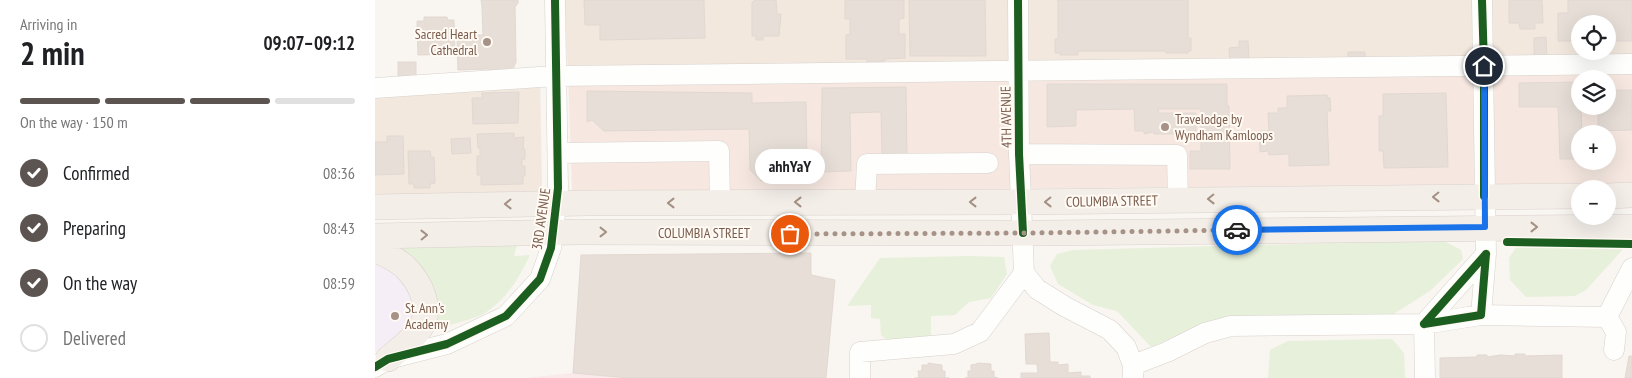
<!DOCTYPE html>
<meta charset="utf-8">
<style>
body{margin:0;font-family:"PT Sans Narrow",sans-serif;background:#f2f2f2;color:#202124;height:100vh;display:flex;flex-direction:column;font-size:19px;white-space:nowrap}
*{box-sizing:border-box;margin:0}
p{font-size:16px;color:#757577}
.icon{flex:none;width:28px;height:28px;fill:none;stroke:currentColor;stroke-width:2;stroke-linecap:round;stroke-linejoin:round}
.map{position:relative;flex:1;overflow:hidden}
.details{display:flex;flex-direction:column;background:#fff;width:375px}
.details>*{flex:none}
.fabs{position:absolute;left:1196px;top:15px;display:grid;gap:10px}
.fabs a{display:grid;place-items:center;width:45px;height:45px;border-radius:50%;background:#fff;box-shadow:0 5px 20px #0002;font-size:25px}
.pin{position:absolute;display:grid;place-items:center;width:42px;height:42px;color:#fff;margin:-21px;border:2px solid #fff;border-radius:50%;box-shadow:0 1px 5px #0007}
.courier{position:absolute;display:grid;place-items:center;width:50px;height:50px;margin:-25px;border:4px solid #1a73e8;border-radius:50%;background:#fff;color:#222;box-shadow:0 1px 6px #0007}
.bubble{position:absolute;height:35px;border-radius:18px;background:#fff;box-shadow:0 5px 20px #0002;font-size:16px;font-weight:700;line-height:35px;text-align:center}
.head em{font-style:normal;font-weight:700}
.head div{display:flex;flex-direction:column-reverse}
.head{display:flex;align-items:center;justify-content:space-between;height:85px;padding:0 20px}
h1{font-size:32px;font-weight:700;line-height:38px}
.bar{display:grid;grid-template-columns:repeat(4,1fr);gap:8px 5px;align-content:center;height:60px;padding:0 20px}
.bar i{height:6px;border-radius:4px;background:#e0e0e0}
.bar .selected{background:#5c5450}
.bar p{grid-column:span 4}
ol{padding:0 20px;list-style:none}
li{display:flex;align-items:center;gap:15px;height:55px}
li p{margin-inline-start:auto}
li .icon{padding:5px;border-radius:50%;background:#5c5450;color:#fff;stroke-width:4}
li:last-child{color:#757577}
li i{width:28px;height:28px;border:2px solid #e0e0e0;border-radius:50%}
main{display:flex;flex:1;min-height:0}
.map>svg:first-child{display:block}
.residential{fill:#f2e8de;fill-rule:evenodd}
.commercial{fill:#f6e8e1;fill-rule:evenodd}
.education{fill:#f6eef6}
.medical{fill:#fae9e9}
.green{fill:#e7f0db}
.building{fill:#e6ded7;stroke:#e2d8d2}
.lines{fill:none;stroke-linecap:round;stroke-linejoin:round}
.minor-casing{stroke:#d7d1cb;stroke-width:21}
.major-casing{stroke:#dad1cc;stroke-width:26}
.minor{stroke:#fefefd;stroke-width:20}
.major{stroke:#f3eee8;stroke-width:25}
.cycleway-casing{stroke:#fffaf3;stroke-width:11}
.cycleway{stroke:#1b5e20;stroke-width:8}
.oneway{stroke:#a48f83}
.done{stroke:#a69286;stroke-width:5;stroke-dasharray:0 9}
.route{stroke:#1a73e8;stroke-width:6}
.poi-dot{fill:#a69286;stroke:#fffaf3;stroke-width:2}
.labels{text-anchor:middle;dominant-baseline:central;stroke-width:4;stroke-linejoin:round;paint-order:stroke}
.poi-label{font-size:14px;fill:#7a5c4d;stroke:#fffaf3;text-anchor:start}
.street-label{font-size:14px;fill:#7a5c4d;stroke:#fffaf3}
</style>
<main>
<section class="details">
<div class="head"><div><h1>2 min</h1><p>Arriving in</p></div><em>09:07–09:12</em></div>
<div class="bar"><i class="selected"></i><i class="selected"></i><i class="selected"></i><i></i><p>On the way · 150 m</p></div>
<ol>
<li><svg class="icon" aria-label="check" viewBox="0 0 24 24"><path d="M5 12l5 5 9-10"/></svg>Confirmed<p>08:36</p></li>
<li><svg class="icon" aria-label="check" viewBox="0 0 24 24"><path d="M5 12l5 5 9-10"/></svg>Preparing<p>08:43</p></li>
<li><svg class="icon" aria-label="check" viewBox="0 0 24 24"><path d="M5 12l5 5 9-10"/></svg>On the way<p>08:59</p></li>
<li><i></i>Delivered</li>
</ol>
</section>
<div class="map">
<svg width="1257" height="378" viewBox="0 0 1257 378">
<rect width="100%" height="100%" fill="#f9f5f0"/>
<path class="residential" d="M189 0H1257V62L193 69ZM1205 24H1232V51H1205Z
M165 75 167 191 0 195V80Z"/>
<path class="commercial" d="M1257 62V183L197 193 193 69ZM1205 79H1232V106H1205ZM1205 134H1232V161H1205Z"/>
<path class="education" d="M0 263 12 264 31 283 43 307 36 325 19 341 0 352Z"/>
<path class="medical" d="M198 373 223 375 254 378H152Z"/>
<path class="green" d="M1067 240 1086 250 1088 259 1055 291 1017 315 833 322 776 347 742 311 718 305 683 284 675 266 682 254 698 250Z
M142 245 139 256 155 255C145 277 131 300 110 313 98 320 69 326 54 331L22 247Z
M1142 246 1172 248H1249L1211 290 1200 296 1151 297 1135 280 1134 258Z
M594 256 629 257 632 274 616 298 594 302 580 315 556 316V334L551 340 511 339 506 335 505 319 496 318V305L472 306 505 258Z
M1017 339 1029 353 1030 378H893L895 350 913 341Z"/>
<path class="building" d="M106 0H143V3L140 7 141 62 138 69 118 73 113 69 83 70 82 35H108L107 7Z
M209 0H329L330 38 225 40V25H210Z
M379 0H401L402 14H406L404 36H388V40H381V36H377V2H379Z
M470 0H529V18L524 19V34H530V58L510 59V61L492 62V59H471V35L475 34V19H470Z
M534 0H610L611 56H535Z
M683 0H813V38H816V51H813V53H791V51H703V55H685V53H680V39H683Z
M1134 0H1167L1168 23H1160V29H1145L1144 23H1134Z
M1193 0H1257V41H1232V24H1205V41H1183V13H1193Z
M49 17H72L73 20H79L80 54 43 55 42 21H49Z
M1171 37 1172 58H1159V38Z
M864 41H873L874 59 855 66 854 48 864 47Z
M973 52H990V63H973Z
M23 62H41V78H23Z
M1205 82 1207 134H1205V159H1185L1183 107H1144V83Z
M672 84H852V106H854L855 169H815V151H826V109H783L784 113H821V134H779L778 132 769 134V131H760L759 109 701 110V126L672 127Z
M531 87 532 156H507L506 112 475 113 476 171 446 172 447 88Z
M1232 90H1257V130L1223 131V106H1232Z
M212 91 377 93V103L431 102 432 159 435 158 436 170 426 180 386 181 375 170 374 129 229 131 217 120 212 122Z
M144 92 143 123 98 124 97 98H107V93Z
M1071 93 1073 167 1009 168 1008 151H1004V116H1008V94Z
M952 95 953 98H955L956 111H952L954 165 914 166V154L894 155 893 151 885 152 884 131H894L893 113H903V108H912V96Z
M139 133V138L149 137 148 149H150V159H147V166H150V176H148V184L106 185V175H102V156H105V148H103L102 134Z
M12 136H28L29 174 0 175V142H12Z
M95 138 96 153 77 154 76 139Z
M33 151H55L56 157H59L60 183 55 184V188H39V184H34Z
M436 253V275L460 280 451 378H254L198 373 206 255Z
M674 333 675 362H683V365L693 364V373L706 372V376H715V378H646V373H663L662 364H651L650 334Z
M1140 354H1150V356L1187 355V378H1065V358L1102 357V355H1112V357L1125 355 1140 356Z
M1254 356H1257V378H1250Z
M553 363 567 365V371H570V378H574H540H544L543 371H547V365H553Z
M602 363 616 364V371H619V377L623 378H590H593V371H596V365L602 364Z"/>
<g class="lines">
<g class="minor-casing">
<path id="minor" d="M643 0 644 154 649 273 662 289 689 306 735 330 751 347 758 365V378
M0 88 180 76 1257 64
M183 153 344 151 345 203
M644 154 802 155 803 200
M490 202 492 164 613 163
M1106 315 1111 254 1107 0
M1232 317 1257 268
M1232 317 1241 332 1239 350
M1049 324 1111 254
M1049 324 1050 378
M758 365 792 352 830 333 856 326 1049 324 1106 315 1232 317
M0 367 13 359 72 344 131 316 165 279 176 248 183 188 180 0
M485 378V352L579 344 605 332 649 273"/>
</g>
<g class="major-casing">
<path id="major" d="M1232 196 1257 195
M0 207 213 203 646 202 1205 196
M0 236 201 232 669 233 1257 227
M0 250C10 254 22 260 30 267 46 283 59 310 44 330 36 341 23 350 13 359"/>
</g>
<use href="#minor" class="minor"/>
<use href="#major" class="major"/>
<g class="cycleway-casing">
<path id="cycleway" d="M643 0 644 154 648 233
M1107 0 1109 66V196
M1132 242 1257 244
M1049 324 1106 315 1111 254
M1049 324 1111 254
M0 367 13 359 72 344 131 316 165 279 176 248 183 188 180 0"/>
</g>
<use href="#cycleway" class="cycleway"/>
</g>
<defs><path id="oneway-chevron" d="M-2-3.5L2.5 0L-2 3.5" fill="none" stroke-width="1.6" stroke-linecap="round" stroke-linejoin="round" transform="scale(1.25)"/></defs>
<g class="oneway">
<use href="#oneway-chevron" transform="translate(1061 197) rotate(179)"/>
<use href="#oneway-chevron" transform="translate(836 199) rotate(179)"/>
<use href="#oneway-chevron" transform="translate(423 202) rotate(180)"/>
<use href="#oneway-chevron" transform="translate(598 202) rotate(-180)"/>
<use href="#oneway-chevron" transform="translate(673 202) rotate(179)"/>
<use href="#oneway-chevron" transform="translate(296 203) rotate(-180)"/>
<use href="#oneway-chevron" transform="translate(133 204) rotate(179)"/>
<use href="#oneway-chevron" transform="translate(1159 227)"/>
<use href="#oneway-chevron" transform="translate(228 232)"/>
<use href="#oneway-chevron" transform="translate(49 235) rotate(-1)"/>
</g>
<g class="lines">
<path class="done" d="M415 234 658 233 862 230"/>
<path class="route" d="M862 230 1110 227 1109 66"/>
</g>
<g class="poi-dot">
<circle cx="112" cy="42" r="5"/>
<circle cx="790" cy="127" r="5"/>
<circle cx="20" cy="316" r="5"/>
</g>
<g class="labels">
<g class="poi-label">
<text x="102" y="34" text-anchor="end">Sacred Heart<tspan x="102" dy="16">Cathedral</tspan></text>
<text x="800" y="119">Travelodge by<tspan x="800" dy="16">Wyndham Kamloops</tspan></text>
<text x="30" y="308">St. Ann's<tspan x="30" dy="16">Academy</tspan></text>
</g>
<g class="street-label">
<text transform="translate(631 117) rotate(-91)">4TH AVENUE</text>
<text transform="translate(737 201) rotate(-1)">COLUMBIA STREET</text>
<text transform="translate(166 219) rotate(-82)">3RD AVENUE</text>
<text x="329" y="233">COLUMBIA STREET</text>
</g>
</g>
</svg>
<div class="fabs">
<a><svg class="icon" aria-label="locate" viewBox="0 0 24 24"><circle cx="12" cy="12" r="6"/><path d="M12 2v4M12 18v4M2 12h4M18 12h4"/></svg></a>
<a><svg class="icon" aria-label="layers" viewBox="0 0 24 24"><path d="M12 4l9 5-9 5-9-5zM3 14l9 5 9-5"/></svg></a>
<a>+</a>
<a>−</a>
</div>
<div class="pin" style="left:415px;top:234px;background:#ea580c"><svg class="icon" aria-label="bag" viewBox="0 0 24 24"><path d="M5 8h14l-1 12H6zM9 8a3 3 0 0 1 6 0"/></svg></div>
<div class="pin" style="left:1109px;top:66px;background:#1f2937"><svg class="icon" aria-label="home" viewBox="0 0 24 24"><path d="M3 11l9-7 9 7M6 9v11h12V9"/></svg></div>
<div class="courier" style="left:862px;top:230px"><svg class="icon" aria-label="car" viewBox="0 0 24 24"><path d="M5 17H2v-5l4-1 3-4h7l3 4 3 1v5h-3M9 17h6M6 11h13"/><circle cx="7" cy="17" r="2"/><circle cx="17" cy="17" r="2"/></svg></div>
<div class="bubble" style="left:380px;top:149px;width:70px">ahhYaY</div>
</div>
</main>
